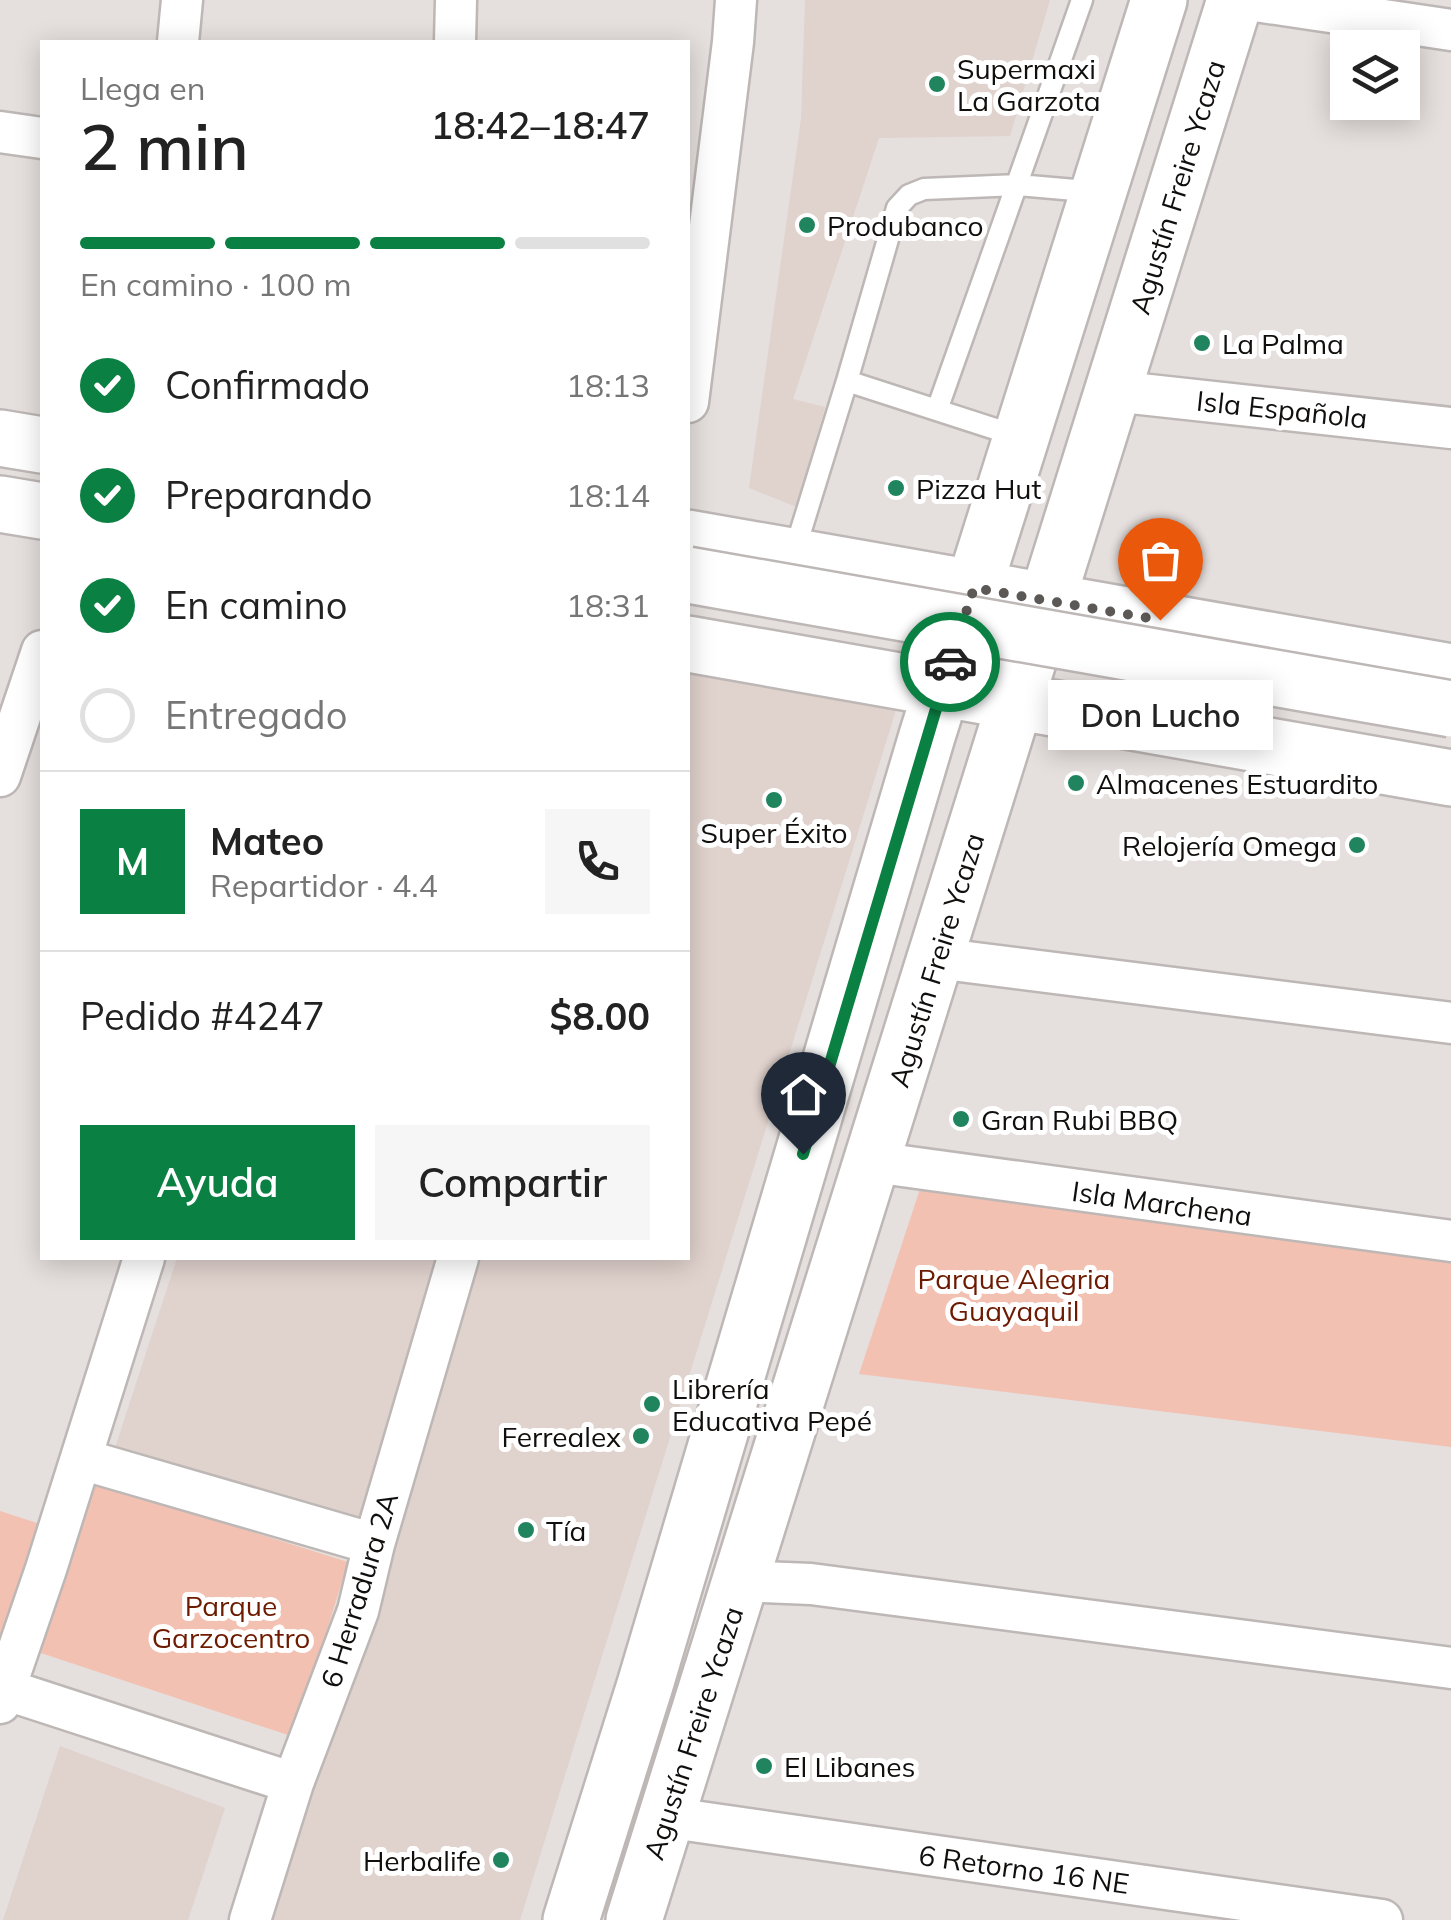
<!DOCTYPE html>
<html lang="es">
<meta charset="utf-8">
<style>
body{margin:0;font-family:Mulish,sans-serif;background:#f6f6f6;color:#222;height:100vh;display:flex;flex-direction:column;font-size:38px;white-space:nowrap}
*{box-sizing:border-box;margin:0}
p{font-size:32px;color:#767676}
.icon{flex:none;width:55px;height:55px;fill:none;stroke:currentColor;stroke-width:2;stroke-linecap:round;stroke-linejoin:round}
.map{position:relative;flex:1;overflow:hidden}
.sheet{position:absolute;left:40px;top:40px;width:650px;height:1220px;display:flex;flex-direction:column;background:#fff;border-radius:0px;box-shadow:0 5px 25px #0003}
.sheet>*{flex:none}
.tools{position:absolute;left:1330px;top:30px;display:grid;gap:20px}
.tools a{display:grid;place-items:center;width:90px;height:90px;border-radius:0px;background:#fff;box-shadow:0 5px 25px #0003;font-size:50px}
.pin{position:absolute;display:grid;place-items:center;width:85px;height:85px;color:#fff;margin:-102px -42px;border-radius:50% 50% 50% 0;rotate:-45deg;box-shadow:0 0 10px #0007}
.pin .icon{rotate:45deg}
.courier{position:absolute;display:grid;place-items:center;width:100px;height:100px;margin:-50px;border:8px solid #0b8043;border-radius:50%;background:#fff;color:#222;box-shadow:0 2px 12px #0007}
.bubble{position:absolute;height:70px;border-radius:0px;background:#fff;box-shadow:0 5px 25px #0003;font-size:32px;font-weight:600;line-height:70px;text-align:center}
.overview em{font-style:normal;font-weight:600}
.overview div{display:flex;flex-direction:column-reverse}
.overview{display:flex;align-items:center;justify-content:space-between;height:170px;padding:0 40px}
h1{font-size:65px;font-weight:600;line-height:75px}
.bar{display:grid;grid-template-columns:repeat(4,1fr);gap:15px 10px;align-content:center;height:120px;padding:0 40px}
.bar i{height:12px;border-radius:8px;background:#e0e0e0}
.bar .on{background:#0b8043}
.bar p{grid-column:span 4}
.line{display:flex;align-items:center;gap:25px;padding:0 40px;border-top:2px solid #e0e0e0}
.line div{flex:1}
.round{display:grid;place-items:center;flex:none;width:105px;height:105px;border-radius:0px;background:#f6f6f6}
ol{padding:0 40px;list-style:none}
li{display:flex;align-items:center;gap:30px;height:110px}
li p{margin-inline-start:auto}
li .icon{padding:10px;border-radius:50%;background:#0b8043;color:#fff;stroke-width:4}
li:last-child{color:#767676}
li i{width:55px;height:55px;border:5px solid #e0e0e0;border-radius:50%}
.action{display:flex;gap:20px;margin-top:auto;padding:20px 40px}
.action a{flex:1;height:115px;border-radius:0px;background:#0b8043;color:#fff;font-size:40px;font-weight:600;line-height:115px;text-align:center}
.action a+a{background:#f6f6f6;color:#222}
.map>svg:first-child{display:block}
.built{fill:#e0d2cd}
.green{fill:#f2c1b2}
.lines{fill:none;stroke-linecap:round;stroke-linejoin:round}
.lane-casing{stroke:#bdb7b5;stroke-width:25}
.street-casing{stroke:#bdb7b5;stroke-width:45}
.secondary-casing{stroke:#bdb7b5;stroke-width:60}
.primary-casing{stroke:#bdb7b5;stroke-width:60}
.lane{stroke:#fff;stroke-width:20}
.street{stroke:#fff;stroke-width:40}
.secondary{stroke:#fff;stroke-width:55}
.primary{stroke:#fff;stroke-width:55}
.primary-bridge-casing{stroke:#bdb7b5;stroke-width:60;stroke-linecap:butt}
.primary-bridge{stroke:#fff;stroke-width:55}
.done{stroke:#5b5856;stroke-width:10;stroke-dasharray:0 18}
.route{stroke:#0b8043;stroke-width:12}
.poi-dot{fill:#20845e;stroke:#fff;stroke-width:4}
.labels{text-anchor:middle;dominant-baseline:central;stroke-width:10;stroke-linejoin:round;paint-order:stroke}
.poi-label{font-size:28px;fill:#110f0e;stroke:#fff;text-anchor:start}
.street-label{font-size:28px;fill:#110f0e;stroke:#fff}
.park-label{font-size:28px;fill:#6d1a00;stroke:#fff}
</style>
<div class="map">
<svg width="1451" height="1920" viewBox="0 0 1451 1920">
<rect width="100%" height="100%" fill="#e5dfdd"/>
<path class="built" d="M805 0H1050L1010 136 879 138 793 399 825 407 797 507 749 488 801 119Z
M688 660 896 710 520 1920H271L386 1540 114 1451 177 1258H688Z
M60 1746 225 1808 188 1920H3Z"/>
<path class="green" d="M922 1183 1451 1253V1447L859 1374Z
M93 1482 348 1562 294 1737 35 1651Z
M0 1511 40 1524 4 1635 0 1633Z"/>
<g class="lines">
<g class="lane-casing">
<path id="lane" d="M937 410 1082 0
M1020 437 847 381 897 208 909 195 924 189 1018 185 1098 192
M793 556 847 381"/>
</g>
<g class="street-casing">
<path id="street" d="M1249 0 1451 30
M178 42 182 0
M455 42 456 0
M0 132 42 138
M1113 391 1451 428
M688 402 733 42 736 0
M0 776 42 651
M936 958 1451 1023
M873 1162 1451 1241
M81 1459 374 1544
M741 1581 811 1584 1451 1668
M4 1689 293 1783
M0 1703 46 1569 144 1258
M665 1817 1382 1920
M250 1920 293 1783 358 1611 374 1544 458 1258"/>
</g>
<g class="secondary-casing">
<path id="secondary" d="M571 1920 645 1685 927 736 1159 0
M634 1920 1235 0"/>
</g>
<g class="primary-casing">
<path id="primary" d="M0 438 42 445
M0 504 42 511
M688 538 1451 672
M688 644 1451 778"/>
</g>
<use href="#lane" class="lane"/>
<use href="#street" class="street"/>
<use href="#secondary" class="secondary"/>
<use href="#primary" class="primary"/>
<g class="primary-bridge-casing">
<path id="primary-bridge" d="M688 575 1451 709"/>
</g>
<use href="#primary-bridge" class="primary-bridge"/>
</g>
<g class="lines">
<path class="done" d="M950 662 974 588 1160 620"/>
<path class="route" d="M803 1154 950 662"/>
</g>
<g class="poi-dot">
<circle cx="937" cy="84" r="10"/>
<circle cx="807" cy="225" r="10"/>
<circle cx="1202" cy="343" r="10"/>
<circle cx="896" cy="488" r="10"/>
<circle cx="1076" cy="783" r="10"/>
<circle cx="774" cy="800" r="10"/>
<circle cx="1357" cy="845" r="10"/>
<circle cx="961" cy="1119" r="10"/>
<circle cx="652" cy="1404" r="10"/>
<circle cx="641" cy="1436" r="10"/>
<circle cx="526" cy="1530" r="10"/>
<circle cx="764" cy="1766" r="10"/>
<circle cx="501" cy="1860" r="10"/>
</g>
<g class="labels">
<g class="poi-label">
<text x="957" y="68">Supermaxi<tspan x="957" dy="32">La Garzota</tspan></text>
<text x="827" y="225">Produbanco</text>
<text x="1222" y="343">La Palma</text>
<text x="916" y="488">Pizza Hut</text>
<text x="1096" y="783">Almacenes Estuardito</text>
<text x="774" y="832" text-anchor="middle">Super Éxito</text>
<text x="1337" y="845" text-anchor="end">Relojería Omega</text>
<text x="981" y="1119">Gran Rubi BBQ</text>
<text x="672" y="1388">Librería<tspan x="672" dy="32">Educativa Pepé</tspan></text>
<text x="621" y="1436" text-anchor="end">Ferrealex</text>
<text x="546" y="1530">Tía</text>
<text x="784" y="1766">El Libanes</text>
<text x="481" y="1860" text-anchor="end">Herbalife</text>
</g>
<g class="street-label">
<text transform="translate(1177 187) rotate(-73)">Agustín Freire Ycaza</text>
<text transform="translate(1282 409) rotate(6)">Isla Española</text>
<text transform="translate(936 960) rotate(-73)">Agustín Freire Ycaza</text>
<text transform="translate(1162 1203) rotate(8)">Isla Marchena</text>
<text transform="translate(359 1590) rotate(-73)">6 Herradura 2A</text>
<text transform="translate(693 1733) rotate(-72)">Agustín Freire Ycaza</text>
<text transform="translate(1024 1869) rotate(8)">6 Retorno 16 NE</text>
</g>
<g class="park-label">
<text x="1014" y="1278">Parque Alegria<tspan x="1014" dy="32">Guayaquil</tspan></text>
<text x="231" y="1605">Parque<tspan x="231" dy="32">Garzocentro</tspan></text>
</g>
</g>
</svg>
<div class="tools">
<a><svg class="icon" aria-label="layers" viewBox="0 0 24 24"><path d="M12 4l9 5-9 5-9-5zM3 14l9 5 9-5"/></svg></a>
</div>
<div class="pin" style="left:1160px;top:620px;background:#ea580c"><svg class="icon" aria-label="bag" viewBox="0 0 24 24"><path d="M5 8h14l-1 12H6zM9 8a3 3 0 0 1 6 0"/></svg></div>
<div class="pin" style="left:803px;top:1154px;background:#1f2937"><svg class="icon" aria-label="home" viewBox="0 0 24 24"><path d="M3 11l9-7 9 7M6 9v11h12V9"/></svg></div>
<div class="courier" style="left:950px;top:662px"><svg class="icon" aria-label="car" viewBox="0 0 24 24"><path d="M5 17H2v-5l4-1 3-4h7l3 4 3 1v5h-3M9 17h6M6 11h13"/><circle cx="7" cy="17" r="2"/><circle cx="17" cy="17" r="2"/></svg></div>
<div class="bubble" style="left:1048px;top:680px;width:225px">Don Lucho</div>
<section class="sheet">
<div class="overview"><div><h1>2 min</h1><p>Llega en</p></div><em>18:42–18:47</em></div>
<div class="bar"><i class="on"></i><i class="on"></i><i class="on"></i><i></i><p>En camino · 100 m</p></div>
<ol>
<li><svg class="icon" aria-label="check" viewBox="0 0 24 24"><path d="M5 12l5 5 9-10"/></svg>Confirmado<p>18:13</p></li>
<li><svg class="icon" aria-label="check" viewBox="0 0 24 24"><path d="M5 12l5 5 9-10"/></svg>Preparando<p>18:14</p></li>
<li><svg class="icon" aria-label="check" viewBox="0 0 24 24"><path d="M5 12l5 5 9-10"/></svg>En camino<p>18:31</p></li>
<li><i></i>Entregado</li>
</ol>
<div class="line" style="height:180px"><b class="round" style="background:#0b8043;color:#fff">M</b><div><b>Mateo</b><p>Repartidor · 4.4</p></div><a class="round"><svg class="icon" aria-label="phone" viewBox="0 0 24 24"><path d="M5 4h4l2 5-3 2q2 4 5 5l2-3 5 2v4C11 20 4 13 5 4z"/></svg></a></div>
<div class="line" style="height:130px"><div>Pedido #4247</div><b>$8.00</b></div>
<div class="action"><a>Ayuda</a><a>Compartir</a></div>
</section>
</div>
